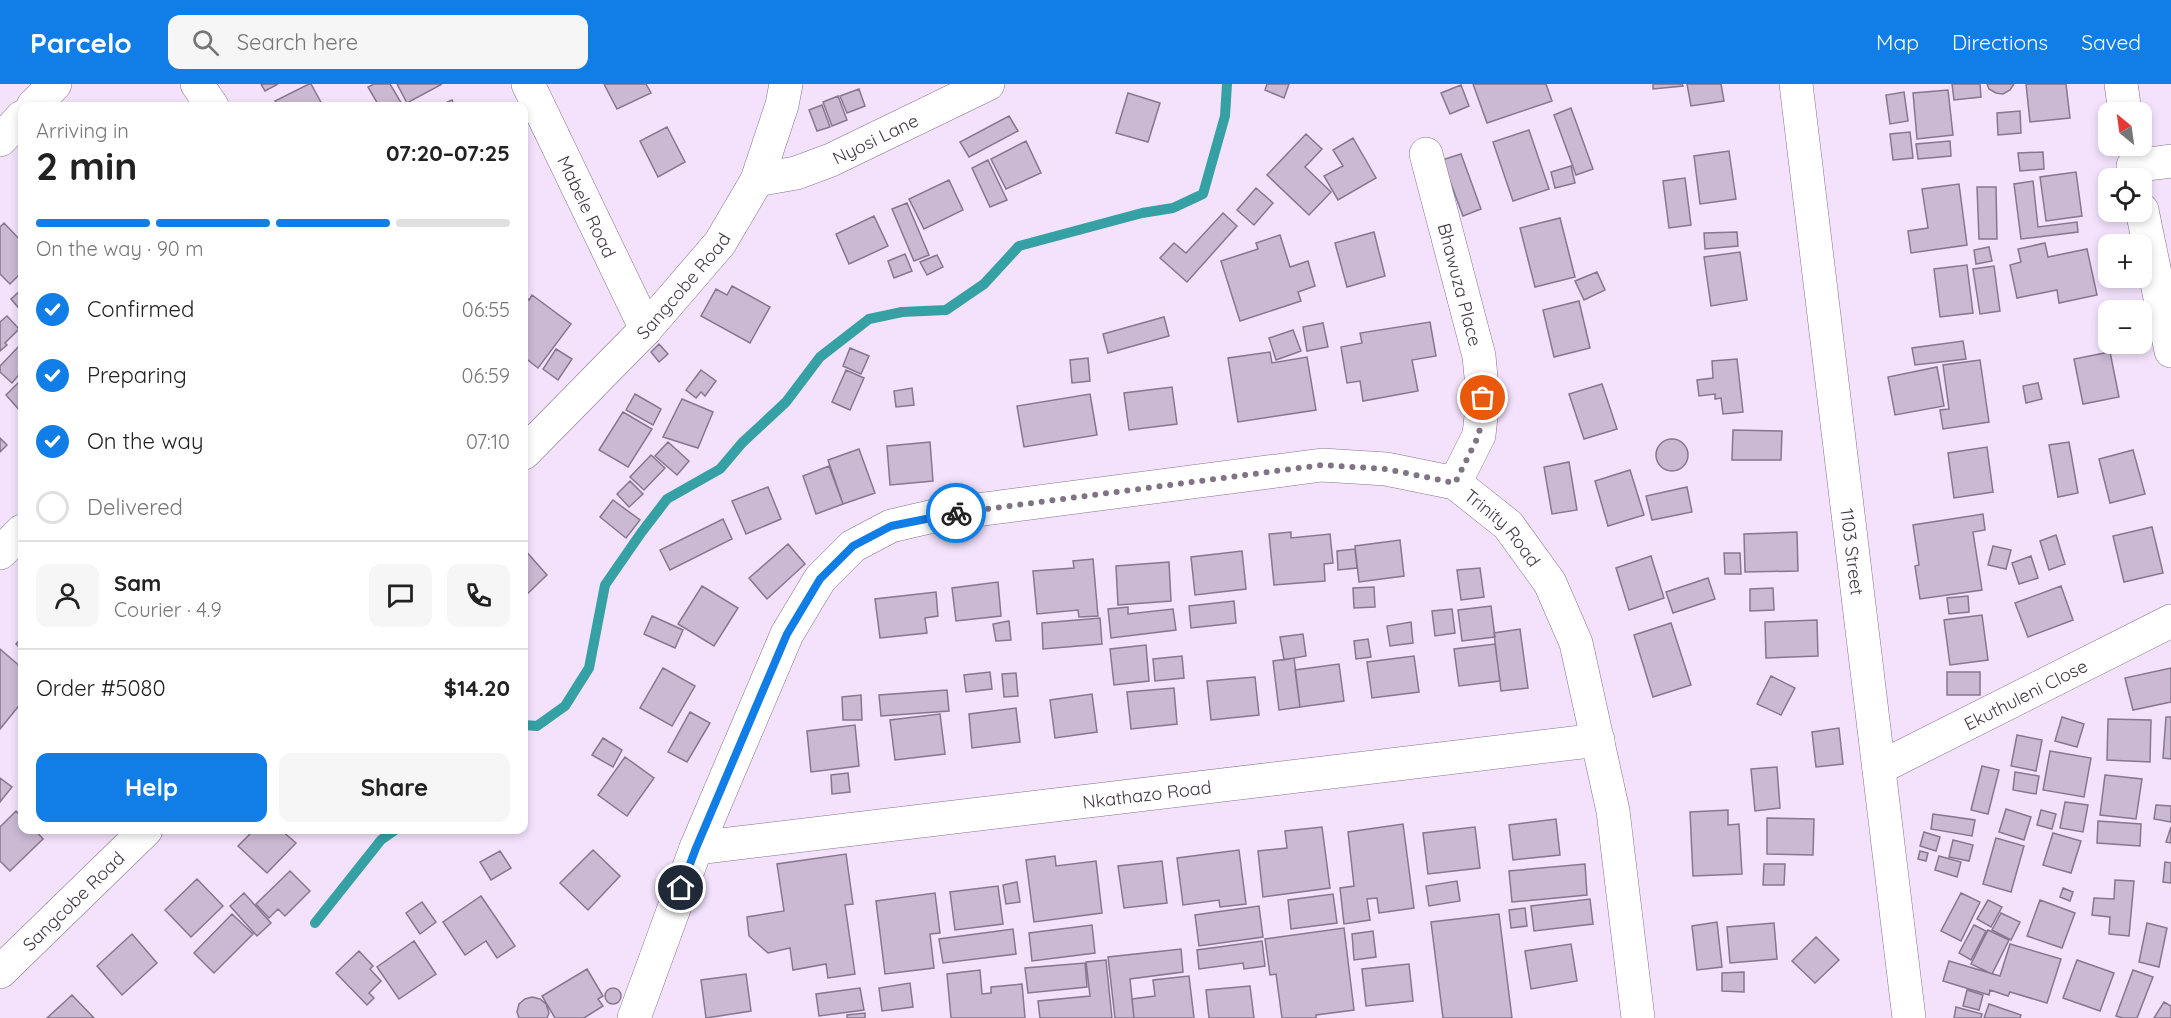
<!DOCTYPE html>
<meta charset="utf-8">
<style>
body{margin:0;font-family:Quicksand,sans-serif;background:#f6f6f6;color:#222;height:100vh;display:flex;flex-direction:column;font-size:22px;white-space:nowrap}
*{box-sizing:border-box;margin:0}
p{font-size:20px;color:#767676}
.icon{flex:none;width:33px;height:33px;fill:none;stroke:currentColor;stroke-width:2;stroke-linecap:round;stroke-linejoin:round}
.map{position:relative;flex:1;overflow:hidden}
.panel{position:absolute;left:18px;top:18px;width:510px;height:732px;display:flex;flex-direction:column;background:#fff;border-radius:12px;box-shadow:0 3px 9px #0003}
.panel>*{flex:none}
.needle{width:39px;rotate:331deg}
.tools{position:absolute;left:2098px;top:18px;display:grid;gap:12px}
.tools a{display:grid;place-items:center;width:54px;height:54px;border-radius:12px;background:#fff;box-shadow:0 3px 9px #0003;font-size:30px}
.pin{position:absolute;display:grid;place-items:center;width:51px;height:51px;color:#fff;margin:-26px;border:3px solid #fff;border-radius:50%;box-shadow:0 2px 6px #0007}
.courier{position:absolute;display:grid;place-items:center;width:60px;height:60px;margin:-30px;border:4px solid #107ee6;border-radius:50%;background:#fff;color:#222;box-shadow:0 2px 8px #0007}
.overview em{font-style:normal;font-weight:800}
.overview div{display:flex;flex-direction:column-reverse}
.overview{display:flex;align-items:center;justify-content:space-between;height:102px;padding:0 18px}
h1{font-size:39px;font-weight:800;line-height:45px}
.bar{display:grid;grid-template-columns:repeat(4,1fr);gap:9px 6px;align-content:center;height:72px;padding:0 18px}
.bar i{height:8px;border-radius:4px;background:#e0e0e0}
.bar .on{background:#107ee6}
.bar p{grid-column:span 4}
.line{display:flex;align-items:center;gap:15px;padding:0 18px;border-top:2px solid #e0e0e0}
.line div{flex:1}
.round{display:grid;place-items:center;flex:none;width:63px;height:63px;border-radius:12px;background:#f6f6f6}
ol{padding:0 18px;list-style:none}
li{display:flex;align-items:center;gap:18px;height:66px}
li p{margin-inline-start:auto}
li .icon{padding:6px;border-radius:50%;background:#107ee6;color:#fff;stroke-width:4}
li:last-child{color:#767676}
li i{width:33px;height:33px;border:3px solid #e0e0e0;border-radius:50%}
.cta{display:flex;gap:12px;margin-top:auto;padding:12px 18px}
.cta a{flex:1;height:69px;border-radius:12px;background:#107ee6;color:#fff;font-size:24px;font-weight:800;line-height:69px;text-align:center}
.cta a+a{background:#f6f6f6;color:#222}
header{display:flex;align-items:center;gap:36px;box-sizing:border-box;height:84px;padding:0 30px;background:#107ee6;color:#fff}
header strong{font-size:28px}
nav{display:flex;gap:33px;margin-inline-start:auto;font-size:21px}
.search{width:420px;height:54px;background:#f6f6f6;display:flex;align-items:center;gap:15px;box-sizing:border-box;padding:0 21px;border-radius:12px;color:#767676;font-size:22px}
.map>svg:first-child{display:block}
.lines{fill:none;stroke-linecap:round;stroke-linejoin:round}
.stream{stroke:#35a1a5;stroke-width:10}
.building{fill:#cbb9d4;stroke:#87768f;stroke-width:1.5}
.street-casing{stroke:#84738c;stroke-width:34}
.secondary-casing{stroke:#84738c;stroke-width:34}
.street{stroke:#fff;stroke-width:33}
.secondary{stroke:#fff;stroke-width:33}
.done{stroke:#7e7484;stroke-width:6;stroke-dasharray:0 10.8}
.route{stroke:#107ee6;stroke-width:8}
.labels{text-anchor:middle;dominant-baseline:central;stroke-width:5;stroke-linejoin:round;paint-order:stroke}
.street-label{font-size:18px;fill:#3f3843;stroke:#fbf4ff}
</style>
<header>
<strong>Parcelo</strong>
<div class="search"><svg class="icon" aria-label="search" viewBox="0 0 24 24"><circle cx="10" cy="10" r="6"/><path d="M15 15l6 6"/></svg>Search here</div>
<nav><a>Map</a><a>Directions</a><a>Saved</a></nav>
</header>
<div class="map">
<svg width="2171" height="934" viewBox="0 0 2171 934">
<rect width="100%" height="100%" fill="#f4e2fd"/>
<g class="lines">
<path class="stream" d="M524 641 537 642 565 622 589 584 605 501 641 449 667 415 720 385 742 359 786 318 820 273 869 235 902 228 946 226 984 200 1019 162 1142 129 1173 124 1203 110 1225 32 1227 0
M315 839 381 756 395 746"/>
</g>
<path class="building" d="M261 0H278L265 7Z
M309 0H311L323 22H278L275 17Z
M374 0H390L403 22H379L368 3Z
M397 0H442L407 19Z
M604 0H646L651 9 617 25Z
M1267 0H1289L1284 14 1265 6Z
M1473 0H1546L1552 17 1487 39Z
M1653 0H1682L1683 2 1653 5Z
M1687 0H1721L1724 17 1691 22Z
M1952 0H1980L1981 13 1954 16Z
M1987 0H2014L2010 6 2003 10 1996 9 1989 5Z
M2026 0H2066L2070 34 2030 38Z
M1461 1 1469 22 1450 30 1441 9Z
M859 5 865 22 847 29 840 12Z
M1948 6 1953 51 1917 55 1913 9Z
M1904 8 1908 37 1890 40 1886 11Z
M1128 9 1160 19 1148 58 1116 49Z
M838 12 847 36 832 42 823 18Z
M452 16 455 22H439Z
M822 21 830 43 817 47 809 26Z
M1571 24 1593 85 1576 91 1554 31Z
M2020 27 2021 49 1998 51 1997 29Z
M1009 32 1018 47 969 73 960 58Z
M667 43 685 78 658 93 640 57Z
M1529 46 1549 105 1513 117 1493 58Z
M1910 48 1913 74 1893 76 1890 50Z
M1306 50 1322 65 1305 83 1331 108 1309 131 1267 91Z
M1353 54 1376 94 1338 116 1324 92 1343 82 1333 66Z
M1026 57 1041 89 1006 105 991 75Z
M1950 57 1951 72 1918 75 1916 60Z
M1729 67 1736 115 1700 120 1694 72Z
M2043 68 2044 85 2020 87 2018 69Z
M1461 70 1481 125 1463 132 1442 76Z
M988 76 1007 116 990 123 972 84Z
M1571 82 1575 99 1555 104 1551 88Z
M2076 88 2082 132 2046 137 2040 93Z
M1685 94 1691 141 1669 144 1663 97Z
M949 96 963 126 924 145 909 115Z
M2033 97 2038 143 2077 138 2078 148 2021 155 2014 100Z
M1959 100 1967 161 1911 169 1908 147 1928 144 1922 105Z
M1977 103H1996L1997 155H1979Z
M1256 104 1273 119 1254 141 1237 126Z
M907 119 929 171 914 177 892 125Z
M1223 129 1237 142 1187 198 1160 174 1174 159 1186 169Z
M874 132 888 162 849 180 836 150Z
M1560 134 1575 193 1535 203 1520 144Z
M4 139 22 158V188L10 200 0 190V143Z
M1374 148 1385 192 1347 203 1335 159Z
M1737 148 1738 162 1705 165 1704 149Z
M1280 151 1290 183 1308 177 1315 202 1298 208 1301 217 1240 237 1221 177 1258 165 1256 159Z
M2045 159 2048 173 2087 165 2097 211 2059 219 2057 206 2017 214 2010 181 2021 178 2018 165Z
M1989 163 1992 177 1976 180 1974 166Z
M1740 168 1747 216 1711 222 1704 173Z
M905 170 912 187 894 194 888 177Z
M937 171 943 183 927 191 920 178Z
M1967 181 1973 229 1940 233 1934 185Z
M1994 182 2000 227 1980 230 1973 185Z
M1597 188 1605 206 1584 216 1575 197Z
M732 202 770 223 750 259 701 232 716 205 727 211Z
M22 205V228L11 215Z
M524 211 529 216 532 211 571 240 538 284 524 273Z
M1579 217 1590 264 1554 273 1543 226Z
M7 232 19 245 5 259 7 261 0 267V238Z
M1164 233 1169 252 1108 269 1103 250Z
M1430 238 1436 272 1412 276 1418 307 1363 317 1360 297 1347 299 1341 263 1362 259 1360 249Z
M1323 239 1328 263 1307 267 1303 243Z
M1293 246 1301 267 1276 276 1269 254Z
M1963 257 1966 275 1915 281 1912 264Z
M659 260 668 270 659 278 651 268Z
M20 261 22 263V287L12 299 0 288V282Z
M850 264 869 272 861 290 843 282Z
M556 265 572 275 558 296 543 285Z
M1270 268 1272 279 1307 273 1316 326 1238 338 1228 274Z
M2110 268 2119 313 2083 320 2074 275Z
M1088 274 1090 297 1072 299 1070 276Z
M1737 275 1743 328 1723 330 1721 314 1715 315V310L1699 312 1697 296 1713 294 1712 277Z
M1980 276 1989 338 1943 345 1940 326 1949 325 1943 281Z
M1937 283 1944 322 1895 331 1888 293Z
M701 286 716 297 705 312 701 308 696 314 686 306Z
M846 286 864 294 850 326 832 318Z
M22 295V329L6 311Z
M2038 299 2042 315 2026 319 2023 302Z
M1602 300 1617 345 1584 355 1569 310Z
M1172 303 1177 340 1129 346 1124 309Z
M912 304 914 321 896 323 894 307Z
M635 310 661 325 653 341 626 326Z
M1090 310 1097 351 1024 363 1017 322Z
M682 315 713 328 698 364 663 353Z
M623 328 652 345 628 383 599 366Z
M1733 346 1782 347 1781 376H1732Z
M0 354 7 361 0 368Z
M1656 371a16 16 0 1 1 32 0a16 16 0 1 1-32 0Z
M668 358 689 377 677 391 655 372Z
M930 358 933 397 890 401 887 362Z
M2069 358 2078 409 2058 413 2049 361Z
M1987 363 1993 408 1954 414 1948 369Z
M859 365 875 409 843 420 828 376Z
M2133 366 2145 410 2110 419 2099 375Z
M651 371 665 384 644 406 630 393Z
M1569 378 1577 426 1552 430 1544 383Z
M829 382 843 420 816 430 803 392Z
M1630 386 1644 431 1608 442 1595 397Z
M630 397 643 410 629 423 617 410Z
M768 403 781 435 746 450 732 417Z
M1687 403 1692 428 1652 436 1646 412Z
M613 416 640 436 626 454 600 433Z
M1983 430 1985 446 1973 448 1982 506 1920 515 1915 482 1919 481 1913 441Z
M723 435 732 455 670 486 660 466Z
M2152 443 2163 489 2124 498 2113 452Z
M1291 448V454L1330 450 1333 479 1324 480 1325 497 1274 501 1269 450Z
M1797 448 1798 487 1745 488 1744 450Z
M2056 451 2065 480 2049 486 2040 457Z
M1400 456 1404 492 1359 498 1355 462Z
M788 460 805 480 767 515 749 494Z
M1993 462 2011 466 2006 485 1988 481Z
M524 465 547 491 524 513Z
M1355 465 1357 484 1338 486 1337 467Z
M1242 467 1246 505 1195 511 1191 473Z
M1724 469H1740L1741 490H1725Z
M1651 472 1664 514 1629 526 1616 484Z
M2031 472 2038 494 2019 500 2012 479Z
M1093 475 1098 532 1079 533 1078 526 1037 530 1033 487 1074 484 1073 477Z
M1169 478 1171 517 1118 521 1116 482Z
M1480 484 1484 513 1461 516 1457 486Z
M1708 494 1715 515 1673 529 1666 508Z
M998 498 1001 532 956 537 952 504Z
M702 502 738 524 714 562 678 540Z
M2061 502 2073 536 2028 553 2015 519Z
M1374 503 1375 523 1354 524 1353 504Z
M1773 504 1774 526 1750 527V505Z
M936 508 938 532 925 534 927 549 880 554 875 515Z
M1968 512 1969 528 1949 530 1947 514Z
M1234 517 1236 539 1191 544 1189 522Z
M1491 522 1495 553 1462 557 1458 526Z
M1128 523V530L1173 525 1176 546 1111 554 1108 525Z
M1452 525 1455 549 1435 552 1432 527Z
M1982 531 1988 576 1950 581 1944 536Z
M652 532 683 546 675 564 644 550Z
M1100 534 1102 560 1043 565 1042 539Z
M1817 536 1818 572 1766 574 1765 538Z
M1009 537 1011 556 996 557 993 540Z
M1411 538 1413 559 1390 562 1387 542Z
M1671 539 1691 601 1653 613 1634 551Z
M1520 545 1528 604 1501 607 1494 549Z
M1303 550 1306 572 1284 576 1280 553Z
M22 553V566L16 560Z
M1368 555 1371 573 1356 575 1354 557Z
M1495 560 1500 597 1459 602 1454 565Z
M1146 561 1149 597 1114 601 1110 565Z
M0 565 22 584V618L0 645Z
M1182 572 1184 594 1155 597 1153 575Z
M1414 572 1419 608 1372 614 1367 578Z
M1294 574 1300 623 1279 626 1273 577Z
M1339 580 1344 617 1300 623 1295 586Z
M663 584 695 602 672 642 640 624Z
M2171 584V618L2133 626 2125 594Z
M990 588 992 605 966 608 964 591Z
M1947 588H1980V611H1947Z
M1016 589 1018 612 1004 613 1002 590Z
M1771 592 1795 604 1781 631 1757 620Z
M1255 593 1259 631 1211 636 1207 597Z
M1174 604 1177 640 1131 645 1127 608Z
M947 606 949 627 881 632 879 611Z
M1092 610 1097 648 1055 654 1050 616Z
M861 611 862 636H843L842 613Z
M1016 624 1020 658 972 664 969 630Z
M690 628 710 639 687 678 668 668Z
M940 630 945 670 895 676 890 636Z
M2062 633 2084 640 2077 663 2055 657Z
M2166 633H2171V675L2163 674Z
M2108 635 2151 636 2150 678 2107 676Z
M855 641 859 682 811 688 807 647Z
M1839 644 1843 680 1816 683 1812 648Z
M2017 651 2042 656 2036 687 2011 682Z
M603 654 622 666 613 683 592 671Z
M2050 667 2091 674 2084 713 2043 706Z
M625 673 654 694 627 732 598 711Z
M1982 682 1999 686 1988 730 1971 726Z
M1777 683 1780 724 1755 727 1751 685Z
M2015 688 2039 692 2036 710 2013 706Z
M848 689 850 708 832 710 831 691Z
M2105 691 2142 695 2136 735 2100 731Z
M0 694 12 703 0 718Z
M2065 718 2088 721 2083 748 2060 744Z
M2156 721 2171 722V738L2154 735Z
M2006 725 2031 733 2024 756 1999 748Z
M1728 726V741L1739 740 1742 790 1693 792 1690 728Z
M2041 726 2056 730 2052 745 2037 741Z
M16 727 22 733V746H35L43 755 10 787 0 777V743Z
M1933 730 1975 736 1972 752 1931 745Z
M1767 734 1814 735 1813 771 1767 770Z
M1556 735 1560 771 1513 776 1509 741Z
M2098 737 2141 740 2140 762 2097 759Z
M1403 740 1414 824 1379 829 1377 814 1367 815 1370 836 1344 840 1340 804 1354 802 1348 748Z
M1322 743 1330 804 1263 813 1258 767 1287 764 1285 747Z
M1475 743 1480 784 1428 790 1423 749Z
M2171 743V759L2166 758Z
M254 746H281L296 759 267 789 238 762Z
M1924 748 1940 753 1936 767 1920 762Z
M2053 749 2081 757 2071 789 2043 781Z
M1996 754 2024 762 2011 808 1983 800Z
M1953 756 1973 761 1969 777 1949 773Z
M593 766 620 792 588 826 560 799Z
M1239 766 1246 820 1220 823 1219 816 1183 821 1177 774Z
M500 767 511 784 491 796 480 778Z
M1920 767 1928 769 1926 777 1918 775Z
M846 770 853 820 845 821 855 890 828 894 826 880 793 886 790 864 768 869 749 852 747 833 784 827 777 780Z
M1055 772 1056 782 1096 777 1102 829 1034 838 1026 776Z
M1939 772 1961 778 1957 793 1935 786Z
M1162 777 1167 819 1124 824 1118 782Z
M2165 778 2171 779V799L2163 798Z
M1585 780 1587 811 1512 818 1509 787Z
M1764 780H1785L1784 801H1763Z
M290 787 310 807 285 832 278 825 269 834 256 820Z
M197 795 223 822 191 853 165 826Z
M2115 796 2134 797 2129 852 2109 850 2110 833 2092 831 2094 814 2114 815Z
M1457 797 1460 817 1429 822 1426 802Z
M1017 798 1020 818 1006 820 1003 801Z
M998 802 1003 840 955 846 950 808Z
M2063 804 2073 808 2070 817 2060 813Z
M244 809 271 839 257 852 230 822Z
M935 809 940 849 930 850 934 884 885 890 876 817Z
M1961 809 1980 818 1961 857 1941 847Z
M1333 810 1337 839 1291 845 1288 816Z
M481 812 515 862 497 874 486 857 465 871 443 838Z
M1590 815 1593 840 1534 847 1531 822Z
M1988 816 2002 823 1991 843 1977 835Z
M2040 816 2075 829 2062 864 2027 852Z
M422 818 436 838 420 850 406 829Z
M1259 822 1263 853 1199 862 1195 831Z
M1525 824 1527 842 1511 844 1509 826Z
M2001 829 2020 838 2011 856 1992 846Z
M232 830 253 850 214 889 194 869Z
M1499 830 1512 934H1443L1431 838Z
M1717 838 1722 883 1697 886 1692 842Z
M1774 839 1777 875 1730 879 1727 843Z
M2147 839 2167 844 2159 883 2139 878Z
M1092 841 1095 869 1032 877 1029 849Z
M1974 841 1986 847 1971 876 1959 869Z
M1344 844 1354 926 1316 931V934H1282L1276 890 1270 891 1265 855Z
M1013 845 1016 870 943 879 939 855Z
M1988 846 2009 856 1992 890 1971 880Z
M1373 847 1376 873 1354 876 1352 850Z
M132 850 157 879 122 911 97 882Z
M1816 853 1839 876 1815 899 1792 877Z
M414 857 436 890 399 915 377 883Z
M1262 857 1265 882 1244 885 1243 879 1199 885 1197 866Z
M1571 860 1577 897 1531 905 1525 867Z
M2010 860 2061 875 2047 919 2010 908 2008 912 1990 906 1989 911 1943 897 1949 877 2000 892Z
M1181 865 1183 888 1130 895 1134 934H1115L1108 873Z
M359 867 373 882 370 885 381 897 369 909 374 914 367 921 336 889Z
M1106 876 1112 934H1040L1038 917 1090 912 1086 878Z
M2077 876 2114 889 2100 927 2063 914Z
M1085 879 1087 903 1028 909 1025 884Z
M1409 880 1413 917 1366 922 1362 885Z
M587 885 603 912 598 915 603 922 584 934H555L542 912Z
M980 886 982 910 991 909V903L1022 900 1025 934H951L947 890Z
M2133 886 2153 893 2137 934H2123L2116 932Z
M1744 888V908L1722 907V889Z
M746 890 751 927 706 934 701 896Z
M1189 892 1194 934H1134L1132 915 1155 912 1153 896Z
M910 899 913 923 882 927 879 904Z
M1250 902 1254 934H1209L1206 906Z
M605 912a8 8 0 1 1 16 0a8 8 0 1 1-16 0Z
M860 904 864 926 819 932 816 910Z
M1967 906 1983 911 1979 926 1963 922Z
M72 911 94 934H47Z
M532 913 540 915 546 920 549 929 547 934H519L517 928 519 920 525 915Z
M2164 918 2171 922V934H2154Z
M1989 920 2021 931 2020 934H1984Z
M1956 923 1982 930 1981 934H1954Z
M865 929V934H847V931Z"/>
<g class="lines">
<g class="street-casing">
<g id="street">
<path d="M197 0 212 22"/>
<path id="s1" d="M528 0 646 245"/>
<path d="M2121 0 2125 28"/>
<path d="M33 22 55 0"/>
<path d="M0 56 22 33"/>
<path id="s2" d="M1426 70 1479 272 1483 314 1479 351 1455 399"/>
<path d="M2133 82 2171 77"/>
<path id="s3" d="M757 96 796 89 831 76 988 0"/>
<path d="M2142 126 2171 267"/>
<path id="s4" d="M524 369 646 245 720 159 757 96 782 21 786 0"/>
<path d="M0 469 22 447"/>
<path id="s5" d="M1879 684 2171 537"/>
<path id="s6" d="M696 764 1598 656"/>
<path id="s7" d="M0 888 146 746"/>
<path id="s8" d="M634 934 696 764 787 550 820 495 853 462 891 442 938 431 1322 381 1386 385 1455 399 1508 441 1550 499 1576 559 1613 727 1638 934"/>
</g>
</g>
<g class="secondary-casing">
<g id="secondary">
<path id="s9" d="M1796 0 1909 934"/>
</g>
</g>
<use href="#street" class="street"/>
<use href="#secondary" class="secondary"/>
</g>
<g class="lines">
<path class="done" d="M956 429 1322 381 1386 385 1455 399 1479 351 1483 314"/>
<path class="route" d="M681 804 696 764 787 550 820 495 853 462 891 442 956 429"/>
</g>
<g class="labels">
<g class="street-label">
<text stroke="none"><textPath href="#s3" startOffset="126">Nyosi Lane</textPath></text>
<text stroke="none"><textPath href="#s1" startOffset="136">Mabele Road</textPath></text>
<text stroke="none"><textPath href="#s4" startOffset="231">Sangcobe Road</textPath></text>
<text stroke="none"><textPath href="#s2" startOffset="135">Bhawuza Place</textPath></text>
<text stroke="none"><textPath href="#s8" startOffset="1203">Trinity Road</textPath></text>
<text stroke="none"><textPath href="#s9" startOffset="471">1103 Street</textPath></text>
<text stroke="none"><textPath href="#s5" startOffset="164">Ekuthuleni Close</textPath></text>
<text stroke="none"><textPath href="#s6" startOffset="454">Nkathazo Road</textPath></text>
<text stroke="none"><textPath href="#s7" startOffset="102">Sangcobe Road</textPath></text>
</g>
</g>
</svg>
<div class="tools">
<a><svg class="needle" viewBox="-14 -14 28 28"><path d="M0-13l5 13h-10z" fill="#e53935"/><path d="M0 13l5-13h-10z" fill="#767676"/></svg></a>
<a><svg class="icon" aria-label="locate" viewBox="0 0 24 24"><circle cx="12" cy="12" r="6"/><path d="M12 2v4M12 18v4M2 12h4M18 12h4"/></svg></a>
<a>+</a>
<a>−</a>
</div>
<div class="pin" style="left:1483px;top:314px;background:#ea580c"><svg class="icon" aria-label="bag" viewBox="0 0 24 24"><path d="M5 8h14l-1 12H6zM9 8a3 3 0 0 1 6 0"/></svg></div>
<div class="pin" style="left:681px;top:804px;background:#1f2937"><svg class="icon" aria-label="home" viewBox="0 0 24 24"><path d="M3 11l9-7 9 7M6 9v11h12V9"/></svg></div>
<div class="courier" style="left:956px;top:429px"><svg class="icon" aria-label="bike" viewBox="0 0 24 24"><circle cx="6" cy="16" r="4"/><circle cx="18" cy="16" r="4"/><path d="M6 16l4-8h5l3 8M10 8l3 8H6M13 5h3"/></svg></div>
<section class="panel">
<div class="overview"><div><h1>2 min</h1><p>Arriving in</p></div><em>07:20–07:25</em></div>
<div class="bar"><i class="on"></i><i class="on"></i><i class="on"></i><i></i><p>On the way · 90 m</p></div>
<ol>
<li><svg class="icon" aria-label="check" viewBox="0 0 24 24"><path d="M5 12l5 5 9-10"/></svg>Confirmed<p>06:55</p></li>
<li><svg class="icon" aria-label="check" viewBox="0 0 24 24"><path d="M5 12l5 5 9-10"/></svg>Preparing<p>06:59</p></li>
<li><svg class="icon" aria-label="check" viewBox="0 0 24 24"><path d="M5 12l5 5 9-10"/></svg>On the way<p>07:10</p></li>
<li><i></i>Delivered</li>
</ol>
<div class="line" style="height:108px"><a class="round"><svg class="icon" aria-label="person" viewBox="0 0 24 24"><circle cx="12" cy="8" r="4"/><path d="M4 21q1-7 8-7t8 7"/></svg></a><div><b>Sam</b><p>Courier · 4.9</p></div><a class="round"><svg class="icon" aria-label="chat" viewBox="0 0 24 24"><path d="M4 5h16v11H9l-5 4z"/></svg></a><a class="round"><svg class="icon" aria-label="phone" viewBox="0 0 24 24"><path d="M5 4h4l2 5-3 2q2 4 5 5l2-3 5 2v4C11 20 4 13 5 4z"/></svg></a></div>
<div class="line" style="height:78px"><div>Order #5080</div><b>$14.20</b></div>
<div class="cta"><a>Help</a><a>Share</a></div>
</section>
</div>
